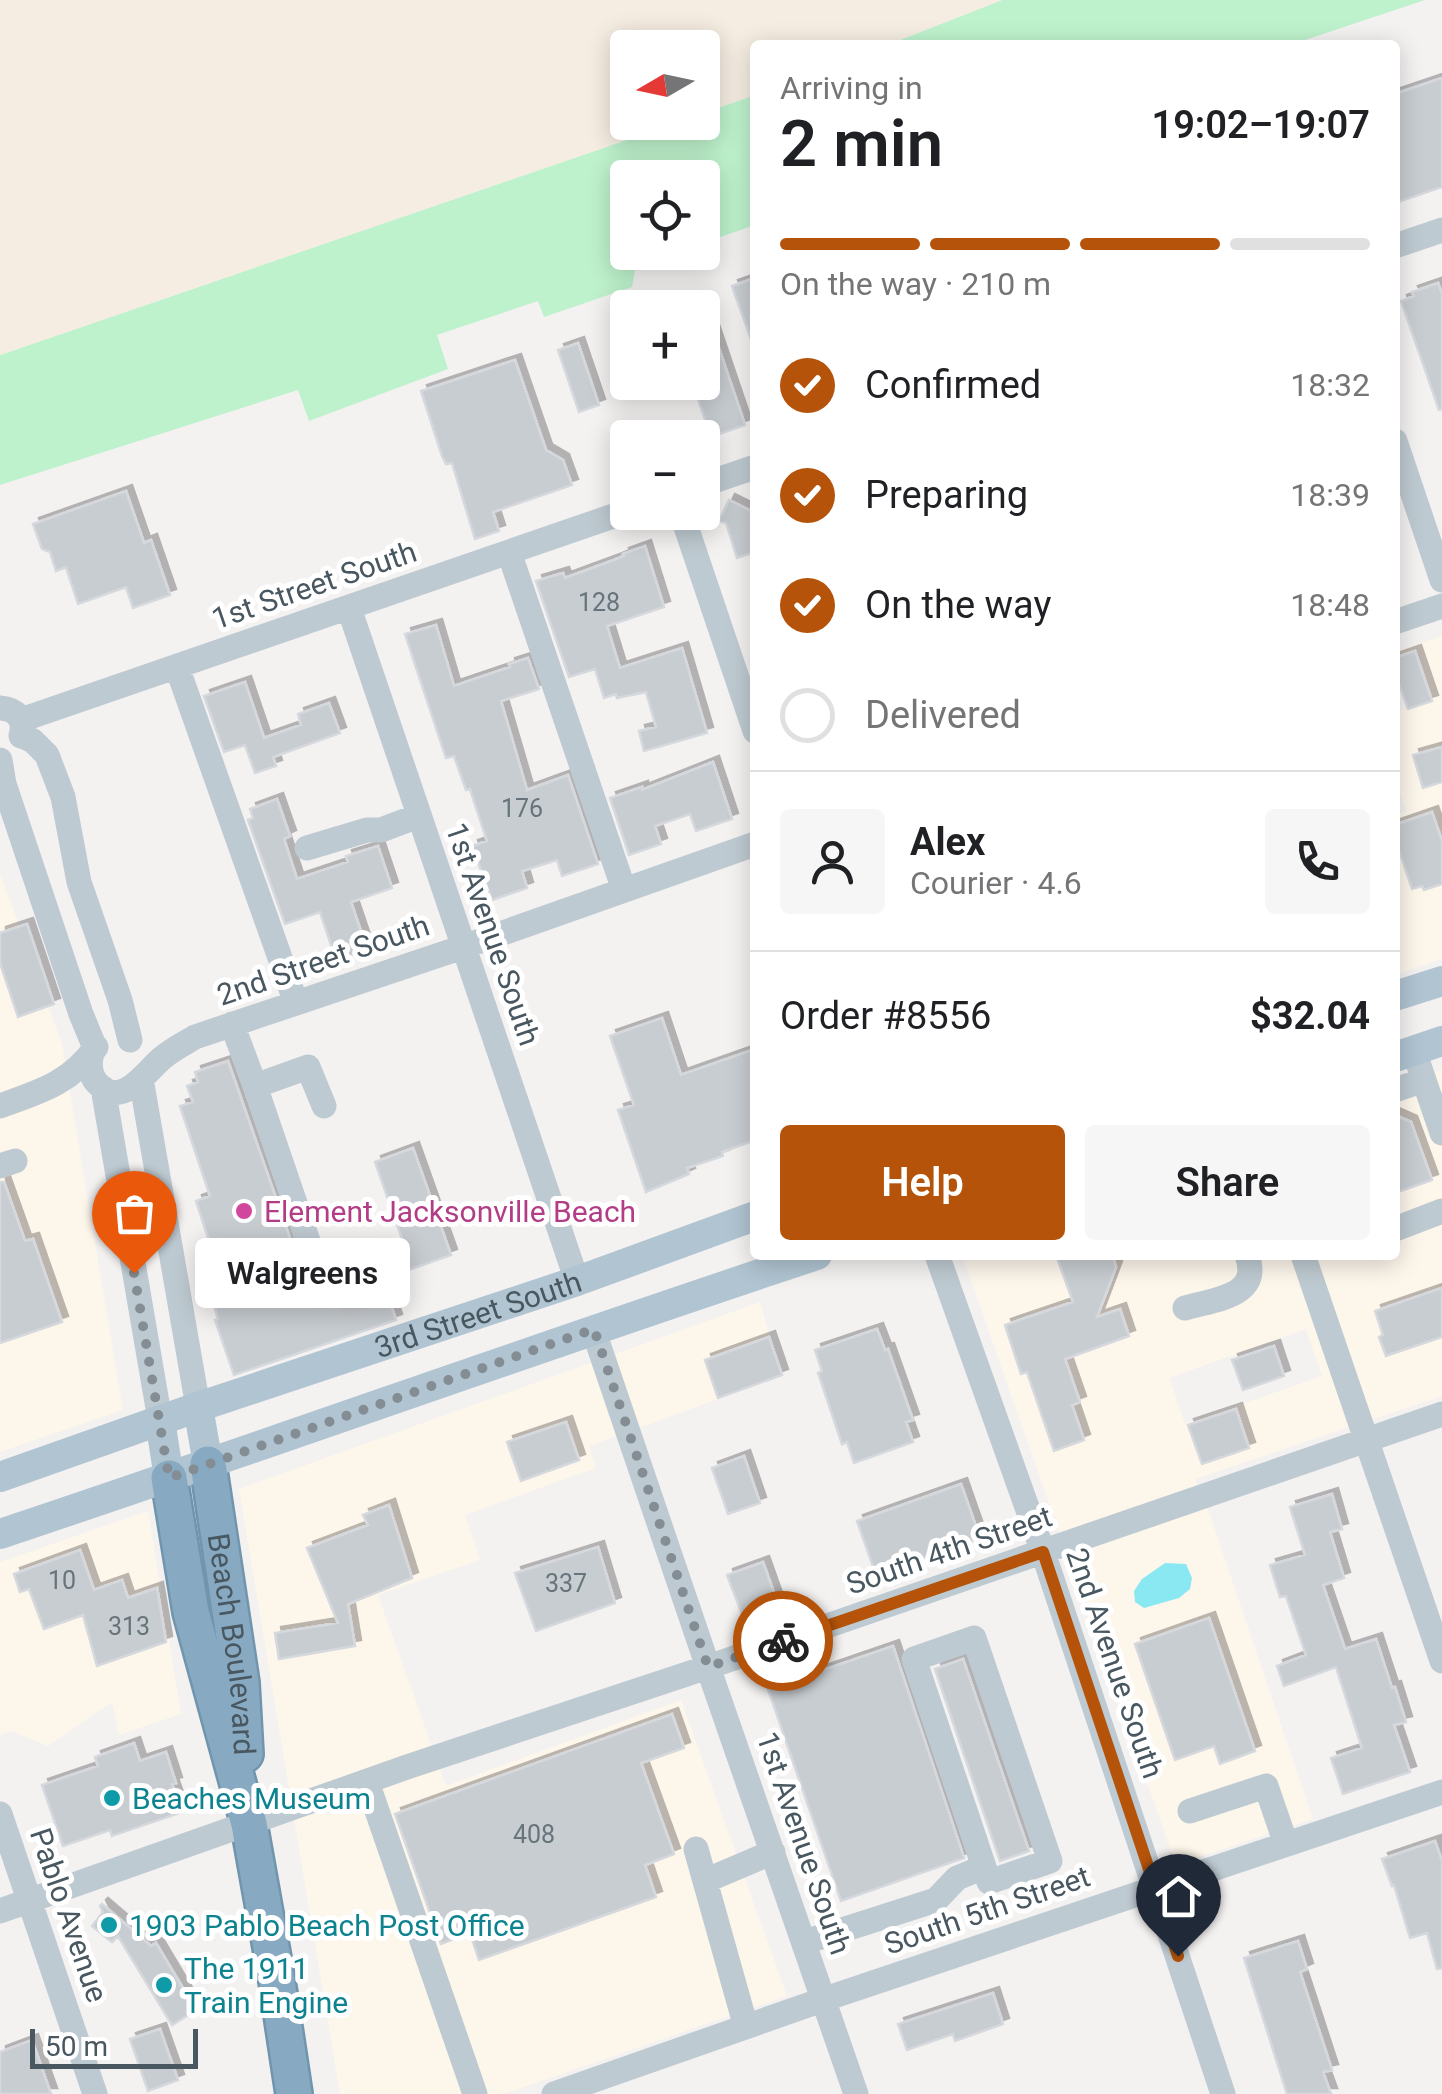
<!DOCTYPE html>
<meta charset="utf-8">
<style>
body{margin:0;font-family:Roboto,sans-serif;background:#f6f6f6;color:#202124;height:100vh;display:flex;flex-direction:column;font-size:38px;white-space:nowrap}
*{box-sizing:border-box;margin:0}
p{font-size:32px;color:#757577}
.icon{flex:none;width:55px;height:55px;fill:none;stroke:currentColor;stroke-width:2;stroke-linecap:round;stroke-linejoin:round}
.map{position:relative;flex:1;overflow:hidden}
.details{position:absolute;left:750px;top:40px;width:650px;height:1220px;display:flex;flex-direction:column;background:#fff;border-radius:10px;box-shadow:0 5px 25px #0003}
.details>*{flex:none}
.needle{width:65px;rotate:261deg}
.controls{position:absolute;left:610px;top:30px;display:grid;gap:20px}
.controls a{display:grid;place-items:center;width:110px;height:110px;border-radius:10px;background:#fff;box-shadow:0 5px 25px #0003;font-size:50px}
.scale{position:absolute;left:30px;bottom:25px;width:168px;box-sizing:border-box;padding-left:10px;border:5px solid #485760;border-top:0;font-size:28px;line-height:35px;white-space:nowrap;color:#485760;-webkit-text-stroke:8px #fff;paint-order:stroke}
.pin{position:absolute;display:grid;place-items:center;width:85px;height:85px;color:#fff;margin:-102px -42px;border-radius:50% 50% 50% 0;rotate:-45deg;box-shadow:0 0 10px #0007}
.pin .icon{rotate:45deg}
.courier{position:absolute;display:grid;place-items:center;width:100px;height:100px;margin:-50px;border:8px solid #b45309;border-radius:50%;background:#fff;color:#222;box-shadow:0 2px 12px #0007}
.bubble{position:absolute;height:70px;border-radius:10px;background:#fff;box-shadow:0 5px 25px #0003;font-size:32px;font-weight:600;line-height:70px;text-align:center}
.summary em{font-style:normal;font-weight:600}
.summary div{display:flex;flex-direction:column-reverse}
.summary{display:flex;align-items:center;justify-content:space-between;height:170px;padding:0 30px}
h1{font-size:65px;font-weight:600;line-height:75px}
.bar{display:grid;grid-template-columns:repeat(4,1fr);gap:15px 10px;align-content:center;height:120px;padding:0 30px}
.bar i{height:12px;border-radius:8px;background:#e0e0e0}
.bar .selected{background:#b45309}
.bar p{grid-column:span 4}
.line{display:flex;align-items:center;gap:25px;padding:0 30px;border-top:2px solid #e0e0e0}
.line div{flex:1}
.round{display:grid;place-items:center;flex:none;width:105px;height:105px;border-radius:10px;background:#f6f6f6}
ol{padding:0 30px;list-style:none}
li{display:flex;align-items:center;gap:30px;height:110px}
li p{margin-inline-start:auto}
li .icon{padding:10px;border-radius:50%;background:#b45309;color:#fff;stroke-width:4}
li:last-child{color:#757577}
li i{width:55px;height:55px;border:5px solid #e0e0e0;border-radius:50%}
.action{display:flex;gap:20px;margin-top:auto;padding:20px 30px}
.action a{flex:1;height:115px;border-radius:10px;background:#b45309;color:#fff;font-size:40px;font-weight:600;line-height:115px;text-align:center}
.action a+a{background:#f6f6f6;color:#202124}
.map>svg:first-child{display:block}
.commercial{fill:#fdf6eb;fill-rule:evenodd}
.green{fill:#bef2cc}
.sand{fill:#f5ede2}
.water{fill:#89e8f1}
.building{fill:#c8cdd1;stroke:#d5d8dd;stroke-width:2.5;filter:url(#shadow)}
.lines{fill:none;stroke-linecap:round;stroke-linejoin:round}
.minor-tunnel{stroke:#c9cacd;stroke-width:25;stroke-dasharray:25 12;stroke-linecap:butt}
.highway-casing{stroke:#7295ae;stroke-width:40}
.minor{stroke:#becad1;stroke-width:25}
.major{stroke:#b0c4d1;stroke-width:30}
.highway{stroke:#87aac2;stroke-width:35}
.done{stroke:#848d93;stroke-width:10;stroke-dasharray:0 18}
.route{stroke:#b45309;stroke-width:12}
.hotel-dot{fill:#d1479c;stroke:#fff;stroke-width:4}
.culture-dot{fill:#0f9aa8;stroke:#fff;stroke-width:4}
.labels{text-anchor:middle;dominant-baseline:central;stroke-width:10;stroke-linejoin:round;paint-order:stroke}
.number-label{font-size:25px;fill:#68747c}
.street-label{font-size:30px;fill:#485760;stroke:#fff}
.hotel-label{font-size:30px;fill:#b23c85;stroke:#fff;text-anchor:start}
.culture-label{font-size:30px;fill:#0d838f;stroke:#fff;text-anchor:start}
</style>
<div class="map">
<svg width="1442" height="2094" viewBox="0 0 1442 2094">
<defs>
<filter id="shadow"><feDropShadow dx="6" dy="-6" stdDeviation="0" flood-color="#0004"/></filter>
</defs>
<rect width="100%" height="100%" fill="#f4f1f1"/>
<path class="commercial" d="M1442 636V959L1395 975V815L1406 811 1395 779V712L1406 708 1395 677V652Z
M0 873 62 1044 123 1410 0 1452Z
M1442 1070V1396L1195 1479 1210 1515 1313 1819 1176 1865 962 1255H1395V1086ZM1306 1329 1322 1376 1185 1424 1169 1378Z
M760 1302 781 1376 589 1446 596 1468 465 1515 480 1560 378 1595 446 1786 681 1700 787 1996 504 2094H340L239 1489Z
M148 1511 181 1714 119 1735 112 1702 48 1746 11 1731 0 1735V1562Z"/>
<path class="green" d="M1002 0H1425L1290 45H887Z
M755 95V225L703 243 702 178H628V252L674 253 636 265 632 287 544 317 538 301 437 335 448 369 309 421 298 390 0 485V355L676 123 702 122 703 113Z"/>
<path class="sand" d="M3 0H1002L887 45H755V95L703 113 702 48H628V122L676 123 0 355V1Z"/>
<path class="water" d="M1165 1563 1186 1564 1192 1578 1190 1589 1179 1598 1144 1608 1135 1602 1134 1591 1142 1579Z"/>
<path class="building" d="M1442 78V187L1395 203V94Z
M755 278V342H752L732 286Z
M1438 283 1442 294V409L1439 410 1401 301 1414 296 1412 292Z
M706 310 745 425 711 437 692 382H702V311Z
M578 343 599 405 579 412 558 350Z
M515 360 546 450 563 460 572 485 493 512 499 531 475 539 452 463 446 464 442 456 421 391Z
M126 491 144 543 151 540 170 595 133 608 126 587 78 604 66 567 56 571 50 552 42 549 33 524Z
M729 500 755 513V552L737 558 726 523 719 521Z
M645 546 664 607 607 626 620 668 682 648 707 733 644 751 639 731 656 727 646 692 617 698 616 694 604 698 595 669 569 677 536 581 563 573 565 578 614 560 624 556 623 554Z
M436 625 454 686 510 667 509 664 528 658 539 689 501 701 527 790 568 775 598 864 562 876 557 860 522 871 527 888 492 900 472 846 487 841 470 789 466 790 454 756 446 758 405 634Z
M1415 651 1432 701 1408 709 1395 673V658Z
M245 682 264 738 301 725 298 714 329 703 340 733 273 757 276 766 255 773 245 745 224 752 204 696Z
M1442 747V782L1423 788 1413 755Z
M713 762 732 819 696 831 690 814 655 826 661 844 629 855 610 798 642 787V790Z
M277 799 290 836 284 839 297 879 348 862 346 856 378 846 392 888 351 902 368 952 337 963 320 912 285 924 248 820 253 818 250 809Z
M1432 812 1442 841V884L1424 890 1422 886 1412 889 1395 838V825Z
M27 924 54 1004 18 1017 0 963V933Z
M662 1018 681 1075 755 1049V1140L722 1152 723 1156 687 1168 689 1174 646 1192 618 1110 634 1105 610 1036Z
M228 1061 307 1287 312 1295 320 1298 328 1297 338 1286 337 1277 407 1253 375 1162 413 1148 451 1255 403 1272 396 1270 388 1271 373 1280 370 1290 372 1298 378 1304 391 1305 396 1320 234 1375 215 1320 218 1319 215 1309 217 1308 207 1278 214 1276 209 1261 215 1259 196 1201 210 1196 180 1106 193 1102 187 1086 198 1082 195 1072Z
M1395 1115 1411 1122 1432 1180 1395 1193Z
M0 1182H4L25 1241 33 1239 62 1322 0 1343Z
M1056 1255H1112L1116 1267 1097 1317 1120 1309 1129 1336 1065 1359 1080 1402 1072 1405 1084 1440 1054 1451 1027 1372 1021 1374 1005 1325 1073 1302Z
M1442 1288V1337L1386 1356 1379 1337 1383 1335 1375 1311Z
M877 1329 885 1350 888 1349 913 1420 906 1422 913 1442 854 1463 847 1442 842 1444 818 1373 822 1371 815 1350Z
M769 1337 782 1375 718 1398 705 1360Z
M1274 1346 1284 1376 1243 1390 1232 1360Z
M1236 1409 1249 1448 1202 1464 1188 1425Z
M566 1422 579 1460 521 1481 507 1442Z
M744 1456 760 1503 728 1514 712 1468Z
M961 1484 980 1538 876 1575 857 1521Z
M1332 1494 1342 1529 1330 1532 1344 1578 1323 1585 1345 1649 1376 1639 1392 1688 1395 1687 1406 1722 1394 1725 1410 1772 1343 1794 1331 1758 1362 1748 1336 1667 1284 1686 1277 1666 1306 1655 1286 1596 1280 1597 1270 1565 1305 1555 1290 1507Z
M389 1505 412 1578 348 1604 355 1646 279 1659 275 1633 338 1623 307 1548 368 1525 363 1515Z
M598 1547 615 1603 536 1631 515 1573Z
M80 1550 94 1590 122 1580 128 1598 157 1588 166 1642 97 1666 83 1615 44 1629 29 1589 20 1592 14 1574Z
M763 1562 778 1604 743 1617 727 1575Z
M1209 1618 1255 1751 1220 1764 1214 1746 1175 1760 1135 1644Z
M893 1646 964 1858 841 1901 768 1689Z
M963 1659 1029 1851 1000 1861 935 1669Z
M672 1714 684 1748 641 1763 674 1854 645 1865 656 1897 479 1960 470 1933 441 1944 395 1814Z
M134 1743 140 1761 166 1752 176 1783 172 1784 182 1812 112 1836 110 1830 63 1846 42 1785 98 1766 95 1757Z
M1435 1841 1442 1861V1968L1437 1969 1427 1933 1410 1938 1394 1885 1392 1886 1382 1859Z
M102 1904 151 1946 156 1943 196 2010 172 2025 118 1936 112 1942 92 1926 103 1912 100 1906Z
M1298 1941 1307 1969 1300 1972 1332 2070 1323 2072 1331 2094H1287L1244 1958Z
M993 1993 1003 2024 955 2041 953 2034 907 2050 898 2024Z
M160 2029 178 2080 148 2091 130 2039Z
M32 2040 51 2094H0V2052Z"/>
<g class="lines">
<path class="minor-tunnel" d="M322 1282 331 1308 386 1290"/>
<g class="highway-casing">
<g id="highway">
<path id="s2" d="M208 1464 241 1683 245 1754"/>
<path d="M169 1478 191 1612 249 1824 277 1981 294 2094"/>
</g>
</g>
<path class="minor" d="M1395 246 1442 230
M1395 441 1442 580
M702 485 755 467
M681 512 755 731
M509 552 624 890
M349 608 577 1281
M1395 622 1442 606
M177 667 296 1003
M0 708C16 709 26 719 21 736
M21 720 628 511
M21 735 33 741 47 755 63 797 79 882 120 1000 130 1040
M0 760 4 784 81 1014 95 1048
M307 848 367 830H381L418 816
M232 1024 255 1086 308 1067 324 1106
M1414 1051 1442 1133
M92 1053C89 1064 89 1074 97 1083 121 1110 145 1073 161 1059 171 1050 183 1044 195 1037L463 947 755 844
M141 1079 198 1407
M255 1086 322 1282
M103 1088 160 1420
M1395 1090 1424 1080
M0 1106C39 1092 71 1083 96 1047
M0 1166 15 1161
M1395 1229 1442 1211
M937 1255 1043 1552 1223 2094
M1303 1255 1442 1661
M386 1290 394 1286
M1185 1308C1215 1299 1262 1297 1247 1255
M593 1329 708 1667 856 2094
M367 1782 475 2094
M1190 1811 1266 1786 1286 1844
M0 1814 95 2094
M696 1849 746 2027
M705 1881 773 1852
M0 1911 407 1767 708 1667 1442 1414
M805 1942 936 1900 957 1878 984 1867 914 1659 974 1638 1050 1861 989 1882 984 1867
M554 2094 825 1999 1442 1792"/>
<g class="major">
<path d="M1395 996 1442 981"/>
<path d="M1395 1057 1442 1041"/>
<path d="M198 1407 208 1464"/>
<path d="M160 1420 169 1478"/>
<path id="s1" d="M0 1477 198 1407 577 1281 755 1216"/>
<path d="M0 1534C273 1443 544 1345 817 1255"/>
</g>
<use href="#highway" class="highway"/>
</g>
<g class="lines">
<path class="done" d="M134 1273 169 1478 594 1329 708 1667 783 1641"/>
<path class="route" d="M783 1641 1043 1552 1178 1956"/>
</g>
<circle class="hotel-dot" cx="244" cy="1211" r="10"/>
<g class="culture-dot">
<circle cx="112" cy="1798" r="10"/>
<circle cx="109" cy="1925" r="10"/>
<circle cx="164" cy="1985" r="10"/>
</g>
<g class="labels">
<g class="number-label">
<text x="599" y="602">128</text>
<text x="522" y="808">176</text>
<text x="62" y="1580">10</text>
<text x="566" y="1583">337</text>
<text x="129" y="1626">313</text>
<text x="534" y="1834">408</text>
</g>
<g class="street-label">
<text transform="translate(314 585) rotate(-19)">1st Street South</text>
<text transform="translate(493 934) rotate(71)">1st Avenue South</text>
<text transform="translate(323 960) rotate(-19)">2nd Street South</text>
<text stroke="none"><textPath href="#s1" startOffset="505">3rd Street South</textPath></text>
<text transform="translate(949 1550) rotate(-19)">South 4th Street</text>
<text stroke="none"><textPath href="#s2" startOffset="182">Beach Boulevard</textPath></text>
<text transform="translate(1115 1663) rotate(71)">2nd Avenue South</text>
<text transform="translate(804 1843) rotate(71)">1st Avenue South</text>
<text transform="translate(987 1910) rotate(-19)">South 5th Street</text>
<text transform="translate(69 1915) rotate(71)">Pablo Avenue</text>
</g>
<g class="hotel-label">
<text x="264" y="1211">Element Jacksonville Beach</text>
</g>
<g class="culture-label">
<text x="132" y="1798">Beaches Museum</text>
<text x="129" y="1925">1903 Pablo Beach Post Office</text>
<text x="184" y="1968">The 1911<tspan x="184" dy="34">Train Engine</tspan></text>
</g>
</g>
</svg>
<div class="controls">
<a><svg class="needle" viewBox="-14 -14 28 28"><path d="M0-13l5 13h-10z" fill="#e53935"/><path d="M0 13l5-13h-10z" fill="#757577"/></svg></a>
<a><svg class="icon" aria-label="locate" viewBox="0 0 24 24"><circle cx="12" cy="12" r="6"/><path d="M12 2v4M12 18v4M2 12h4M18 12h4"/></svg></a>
<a>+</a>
<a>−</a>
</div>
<div class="scale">50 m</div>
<div class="pin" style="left:134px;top:1273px;background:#ea580c"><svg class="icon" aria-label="bag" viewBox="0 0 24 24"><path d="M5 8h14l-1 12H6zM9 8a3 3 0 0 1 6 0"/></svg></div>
<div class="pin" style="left:1178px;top:1956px;background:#1f2937"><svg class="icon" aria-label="home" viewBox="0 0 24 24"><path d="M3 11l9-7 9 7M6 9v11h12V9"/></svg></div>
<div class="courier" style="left:783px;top:1641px"><svg class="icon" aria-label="bike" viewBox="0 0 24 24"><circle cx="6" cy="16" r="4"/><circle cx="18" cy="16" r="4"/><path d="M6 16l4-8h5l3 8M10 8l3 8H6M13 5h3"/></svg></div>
<div class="bubble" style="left:195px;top:1238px;width:215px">Walgreens</div>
<section class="details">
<div class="summary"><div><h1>2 min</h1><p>Arriving in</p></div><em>19:02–19:07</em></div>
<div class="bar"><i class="selected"></i><i class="selected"></i><i class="selected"></i><i></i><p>On the way · 210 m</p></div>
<ol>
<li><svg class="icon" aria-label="check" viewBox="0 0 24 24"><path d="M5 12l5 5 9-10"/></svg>Confirmed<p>18:32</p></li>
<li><svg class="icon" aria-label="check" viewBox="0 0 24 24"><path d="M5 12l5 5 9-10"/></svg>Preparing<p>18:39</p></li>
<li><svg class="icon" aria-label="check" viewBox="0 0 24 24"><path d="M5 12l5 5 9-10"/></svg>On the way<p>18:48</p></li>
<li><i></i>Delivered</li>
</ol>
<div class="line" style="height:180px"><a class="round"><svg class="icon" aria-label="person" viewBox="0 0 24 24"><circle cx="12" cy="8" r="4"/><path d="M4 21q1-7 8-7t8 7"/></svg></a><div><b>Alex</b><p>Courier · 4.6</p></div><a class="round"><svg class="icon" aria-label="phone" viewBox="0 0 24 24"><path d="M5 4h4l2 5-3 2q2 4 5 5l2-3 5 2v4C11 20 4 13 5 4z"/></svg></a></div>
<div class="line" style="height:130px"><div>Order #8556</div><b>$32.04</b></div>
<div class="action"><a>Help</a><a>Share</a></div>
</section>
</div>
